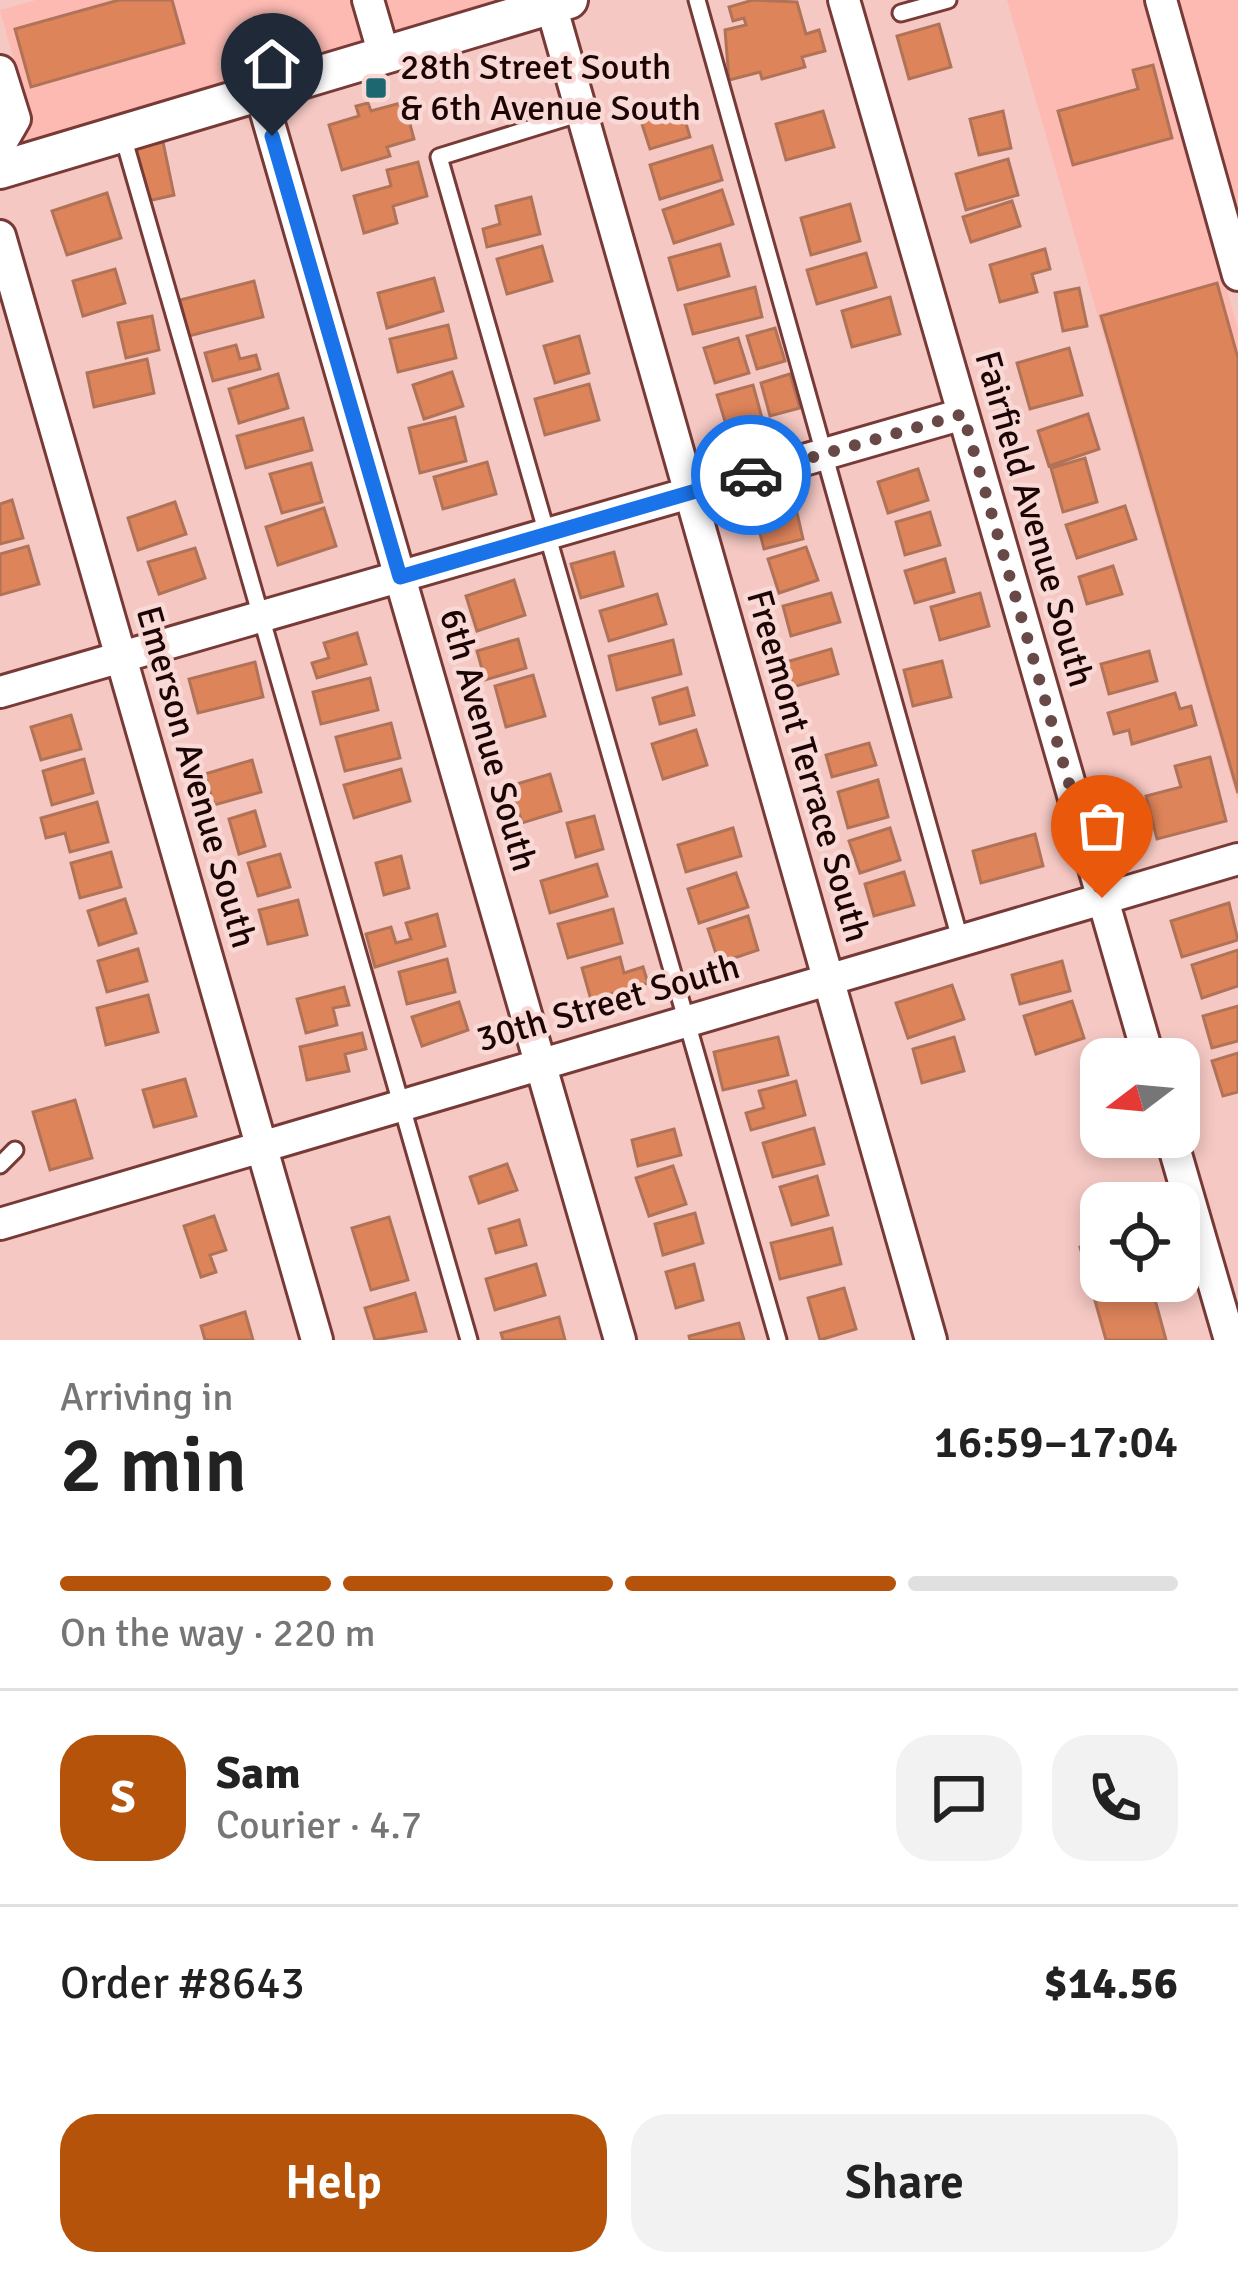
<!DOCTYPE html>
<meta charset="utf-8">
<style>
body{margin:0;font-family:Signika,sans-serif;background:#f2f2f2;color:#222;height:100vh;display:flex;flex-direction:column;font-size:45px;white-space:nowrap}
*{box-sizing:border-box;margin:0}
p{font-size:39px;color:#767676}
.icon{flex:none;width:66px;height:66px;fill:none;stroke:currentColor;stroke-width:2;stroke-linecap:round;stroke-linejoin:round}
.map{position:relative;height:1340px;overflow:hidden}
.details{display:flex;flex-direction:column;background:#fff;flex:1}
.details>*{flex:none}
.needle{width:78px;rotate:254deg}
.tools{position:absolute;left:1080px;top:1038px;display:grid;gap:24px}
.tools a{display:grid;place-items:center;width:120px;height:120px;border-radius:24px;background:#fff;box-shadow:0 6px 18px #0003;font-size:60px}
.pin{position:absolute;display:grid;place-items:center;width:102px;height:102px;color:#fff;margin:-123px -51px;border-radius:50% 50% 50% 0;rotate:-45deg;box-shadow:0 0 12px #0007}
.pin .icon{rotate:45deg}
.courier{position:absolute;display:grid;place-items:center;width:120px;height:120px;margin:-60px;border:9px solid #1a73e8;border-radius:50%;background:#fff;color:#222;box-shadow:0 3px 15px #0007}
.overview em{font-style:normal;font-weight:600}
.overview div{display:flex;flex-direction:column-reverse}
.overview{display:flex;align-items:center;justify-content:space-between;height:204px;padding:0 60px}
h1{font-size:78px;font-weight:600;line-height:90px}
.bar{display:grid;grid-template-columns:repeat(4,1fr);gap:18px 12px;align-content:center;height:144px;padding:0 60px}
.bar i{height:15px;border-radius:9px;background:#e0e0e0}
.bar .current{background:#b45309}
.bar p{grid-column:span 4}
.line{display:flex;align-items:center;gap:30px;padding:0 60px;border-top:3px solid #e0e0e0}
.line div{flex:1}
.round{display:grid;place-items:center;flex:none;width:126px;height:126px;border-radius:36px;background:#f2f2f2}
.cta{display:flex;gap:24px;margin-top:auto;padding:24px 60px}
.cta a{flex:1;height:138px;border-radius:36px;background:#b45309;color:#fff;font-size:48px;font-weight:600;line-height:138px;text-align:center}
.cta a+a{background:#f2f2f2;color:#222}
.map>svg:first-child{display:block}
.built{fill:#fcbab3}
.building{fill:#de845a;stroke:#b07358;stroke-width:3}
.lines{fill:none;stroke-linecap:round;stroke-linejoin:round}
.service-casing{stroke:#773a36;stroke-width:21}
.minor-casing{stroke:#773a36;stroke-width:36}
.tertiary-casing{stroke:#773a36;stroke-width:42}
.service{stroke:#fff;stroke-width:15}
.minor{stroke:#fff;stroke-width:30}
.tertiary{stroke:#fff;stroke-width:36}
.done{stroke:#684947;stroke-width:12;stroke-dasharray:0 21.6}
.route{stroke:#1a73e8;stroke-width:15}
.poi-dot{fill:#1d6870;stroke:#f8d9d6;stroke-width:4.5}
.labels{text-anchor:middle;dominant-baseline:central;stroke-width:9;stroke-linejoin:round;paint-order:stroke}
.poi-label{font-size:36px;fill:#1c0504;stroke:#f8d9d6;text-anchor:start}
.street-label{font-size:36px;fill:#1c0504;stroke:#f8d9d6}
</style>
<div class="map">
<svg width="1238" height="1340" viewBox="0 0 1238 1340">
<rect width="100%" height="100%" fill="#f5c8c3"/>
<path class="built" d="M36 0H352L366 47 12 153 29 115 0 10Z
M383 0H522L394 38Z
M1007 0H1146L1238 330V803Z
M1177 0H1238V220Z"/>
<path class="building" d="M119 0H172L184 43 31 87 15 29Z
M753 0 797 2 806 34 819 30 825 51 802 57 805 67 762 79 760 72 729 80 725 30 746 25 744 18 733 21 729 7Z
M939 24 951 67 909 79 897 36Z
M1153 65 1172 138 1073 165 1058 111 1138 89 1133 70Z
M404 102 414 139 387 147 390 156 342 170 329 125 359 116 356 106 368 103 371 111Z
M680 103 690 137 650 149 639 115Z
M823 111 834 147 786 160 776 124Z
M1003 111 1011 148 979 155 970 119Z
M163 142 174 195 148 201 136 148Z
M712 146 722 180 660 199 650 165Z
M1008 159 1018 195 966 210 956 174Z
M418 162 427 196 393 206 397 223 364 233 354 196 391 186 387 170Z
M722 190 733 224 674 243 663 210Z
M107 193 121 238 67 255 52 211Z
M531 197 540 234 487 247 483 229 500 224 496 206Z
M1012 201 1020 226 971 242 963 217Z
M850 204 860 241 811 255 801 218Z
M720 244 729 276 678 290 669 258Z
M542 246 552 281 507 294 497 259Z
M1045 249 1050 269 1032 274 1037 292 1000 302 990 265Z
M866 253 876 287 817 304 807 270Z
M115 269 125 303 83 316 73 281Z
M434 278 443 311 387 328 378 293Z
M254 281 263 317 189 336 180 300Z
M1217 283 1238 358V793L1101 316Z
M755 287 762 317 693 334 685 305Z
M1079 288 1087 326 1063 331 1055 293Z
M890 297 900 334 852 347 842 311Z
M152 316 159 350 126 358 118 323Z
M448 325 456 358 398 372 390 339Z
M775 328 785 361 757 369 747 336Z
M579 336 589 373 555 383 544 346Z
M738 338 749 373 715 383 704 348Z
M236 345 240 359 256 355 260 369 213 381 205 353Z
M1069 348 1082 395 1030 409 1017 363Z
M147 359 154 393 94 407 87 373Z
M452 372 463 406 424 419 413 385Z
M278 374 288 408 239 423 229 389Z
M790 374 800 408 770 416 761 383Z
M589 384 599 420 545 435 535 399Z
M753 385 762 418 727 428 717 395Z
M1088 414 1099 449 1049 466 1038 431Z
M455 417 466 461 420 473 409 428Z
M303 418 312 450 246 468 237 436Z
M1085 458 1097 502 1063 512 1051 468Z
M487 462 496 494 443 509 434 477Z
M311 463 322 502 282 513 270 474Z
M918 469 928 500 888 513 878 482Z
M12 500 23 538 0 544V504Z
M175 502 186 534 138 550 128 518Z
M795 504 803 539 764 549 755 514Z
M1125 506 1136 539 1077 558 1066 525Z
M324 508 336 546 278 565 266 527Z
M930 512 940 545 905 555 896 522Z
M28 546 39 584 0 595V554Z
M806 547 818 580 779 593 768 559Z
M195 548 205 578 159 594 148 562Z
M614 552 623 586 581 598 571 564Z
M945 559 954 592 915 603 905 571Z
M1113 566 1122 594 1087 604 1079 577Z
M514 580 525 615 477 631 466 596Z
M831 593 840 622 791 636 783 606Z
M980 593 989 626 940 640 931 607Z
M657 594 666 624 609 641 600 611Z
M357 633 366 664 317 678 312 663 329 658 324 643Z
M518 639 526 668 485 680 477 651Z
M673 640 681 674 617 690 609 656Z
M831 649 838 674 793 687 786 662Z
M1149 651 1157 681 1109 694 1101 664Z
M942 661 951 697 913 706 904 670Z
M255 662 263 697 198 713 189 679Z
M533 675 545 716 506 727 495 686Z
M370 678 378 710 321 724 313 692Z
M687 688 694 715 660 724 653 698Z
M1175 693 1180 709 1191 706 1196 725 1132 744 1129 730 1114 734 1108 713Z
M71 715 81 749 41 760 31 727Z
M391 723 400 758 345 771 336 737Z
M696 730 707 765 663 779 652 744Z
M869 743 876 765 832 777 826 755Z
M1210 757 1226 821 1157 839 1146 796 1181 787 1175 766Z
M84 759 93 793 52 805 43 771Z
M252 760 261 792 214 805 205 774Z
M401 769 410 801 354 818 344 785Z
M550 774 561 811 522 823 510 786Z
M878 780 888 817 848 828 838 792Z
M97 802 108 842 70 852 65 833 46 838 41 818Z
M255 811 265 846 239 854 229 819Z
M594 816 603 849 576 857 567 823Z
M733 828 741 856 686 872 678 845Z
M890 828 900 860 860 873 849 841Z
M1035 834 1043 866 981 883 973 851Z
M111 852 121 887 80 898 71 863Z
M280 854 290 887 258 896 248 863Z
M401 856 409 888 384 895 376 863Z
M597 864 607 896 550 913 541 881Z
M904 872 914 905 874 916 865 884Z
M736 873 748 907 699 923 688 889Z
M125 899 136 933 99 945 88 911Z
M298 900 307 935 268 944 259 910Z
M1229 903 1238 940 1182 957 1171 921Z
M613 909 622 943 568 958 558 924Z
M437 914 445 946 375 967 366 934 391 927 396 943 411 939 406 923Z
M748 916 758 950 719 963 708 929Z
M138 949 147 981 107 992 98 961Z
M1238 950V986L1202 998 1192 965Z
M620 957 624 973 643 967 648 983 591 1000 582 968Z
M447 959 455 992 407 1004 399 972Z
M1062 961 1070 991 1020 1004 1012 975Z
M952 985 964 1019 908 1038 896 1003Z
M344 987 349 1005 333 1008 337 1025 306 1033 297 999Z
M148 995 158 1032 106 1045 97 1008Z
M1072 1001 1084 1038 1036 1054 1024 1016Z
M459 1002 468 1030 422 1046 412 1017Z
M1238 1006V1041L1212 1048 1203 1016Z
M362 1033 366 1049 345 1054 349 1071 307 1080 300 1047Z
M778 1037 788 1075 723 1090 714 1052Z
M954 1037 964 1071 922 1083 913 1049Z
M1238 1053V1092L1223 1096 1212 1061Z
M185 1079 196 1116 154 1127 143 1090Z
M796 1081 805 1115 751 1130 746 1113 764 1108 759 1091Z
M75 1100 92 1158 50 1170 33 1112Z
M814 1128 824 1164 773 1177 763 1143Z
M674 1129 681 1155 638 1166 632 1140Z
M507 1164 517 1190 479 1203 470 1177Z
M673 1166 686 1204 649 1216 636 1178Z
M817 1176 828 1215 792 1225 780 1187Z
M695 1213 703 1243 663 1255 655 1224Z
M214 1216 226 1250 210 1255 216 1272 201 1277 184 1226Z
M389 1217 408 1280 371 1290 352 1228Z
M519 1220 526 1245 496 1253 489 1229Z
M832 1228 841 1264 780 1279 771 1243Z
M1101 1241V1281H1150L1166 1340H1106L1080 1247Z
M536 1264 545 1295 495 1310 486 1279Z
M694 1264 703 1300 676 1308 666 1272Z
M844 1288 856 1329 820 1340 808 1298Z
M415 1293 426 1331 375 1340 365 1308Z
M245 1312 253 1340H205L201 1326Z
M559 1317 565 1340H503L501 1333Z
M739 1323 744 1340H690L689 1336Z"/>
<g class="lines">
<g class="service-casing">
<path id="service" d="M697 0 960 939
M901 13 948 0
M581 113 439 157 778 1340
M122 133 469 1340
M0 1165 15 1150"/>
</g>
<g class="minor-casing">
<path id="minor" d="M368 0 384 55
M844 0 1149 1059
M1161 0 1238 275
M551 5 931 1340
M0 71 15 119 0 145
M260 92 620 1340
M0 236 317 1340
M0 692 963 414
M1171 1137 1230 1340
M0 1224 1238 859"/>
</g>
<g class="tertiary-casing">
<path id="tertiary" d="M0 170 569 0"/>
</g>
<use href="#service" class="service"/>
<use href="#minor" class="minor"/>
<use href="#tertiary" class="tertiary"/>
</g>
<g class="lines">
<path class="done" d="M751 475 963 414 1102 898"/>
<path class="route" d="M272 136 400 577 751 475"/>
</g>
<rect class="poi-dot" x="364" y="76" width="24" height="24" rx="6"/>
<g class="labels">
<g class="poi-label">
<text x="400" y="67">28th Street South<tspan x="400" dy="41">&amp; 6th Avenue South</tspan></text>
</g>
<g class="street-label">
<text transform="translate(1034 519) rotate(74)">Fairfield Avenue South</text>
<text transform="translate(488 740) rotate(74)">6th Avenue South</text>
<text transform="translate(808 766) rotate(74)">Freemont Terrace South</text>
<text transform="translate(196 777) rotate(74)">Emerson Avenue South</text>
<text transform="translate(608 1003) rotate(-16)">30th Street South</text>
</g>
</g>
</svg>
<div class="tools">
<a><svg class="needle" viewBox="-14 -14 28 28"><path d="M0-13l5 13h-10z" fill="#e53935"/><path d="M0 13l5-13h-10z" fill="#767676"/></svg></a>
<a><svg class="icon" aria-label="locate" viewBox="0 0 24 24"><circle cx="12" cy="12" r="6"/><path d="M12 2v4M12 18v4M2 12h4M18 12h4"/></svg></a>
</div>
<div class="pin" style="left:1102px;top:898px;background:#ea580c"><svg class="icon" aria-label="bag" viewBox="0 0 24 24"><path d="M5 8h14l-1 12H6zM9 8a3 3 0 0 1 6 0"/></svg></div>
<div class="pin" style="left:272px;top:136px;background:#1f2937"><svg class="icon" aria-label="home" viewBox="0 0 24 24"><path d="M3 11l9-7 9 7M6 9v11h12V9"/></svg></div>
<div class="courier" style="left:751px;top:475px"><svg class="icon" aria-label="car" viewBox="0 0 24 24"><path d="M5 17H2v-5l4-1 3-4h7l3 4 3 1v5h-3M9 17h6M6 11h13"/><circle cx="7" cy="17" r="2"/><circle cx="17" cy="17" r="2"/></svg></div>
</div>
<section class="details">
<div class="overview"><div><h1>2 min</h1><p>Arriving in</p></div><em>16:59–17:04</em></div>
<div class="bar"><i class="current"></i><i class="current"></i><i class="current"></i><i></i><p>On the way · 220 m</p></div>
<div class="line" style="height:216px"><b class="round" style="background:#b45309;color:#fff">S</b><div><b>Sam</b><p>Courier · 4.7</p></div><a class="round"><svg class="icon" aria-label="chat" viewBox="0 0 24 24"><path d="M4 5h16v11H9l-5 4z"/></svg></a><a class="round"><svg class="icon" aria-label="phone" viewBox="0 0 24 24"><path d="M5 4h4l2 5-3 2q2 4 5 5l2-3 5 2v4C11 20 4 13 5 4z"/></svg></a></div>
<div class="line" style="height:156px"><div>Order #8643</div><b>$14.56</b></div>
<div class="cta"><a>Help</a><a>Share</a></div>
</section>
